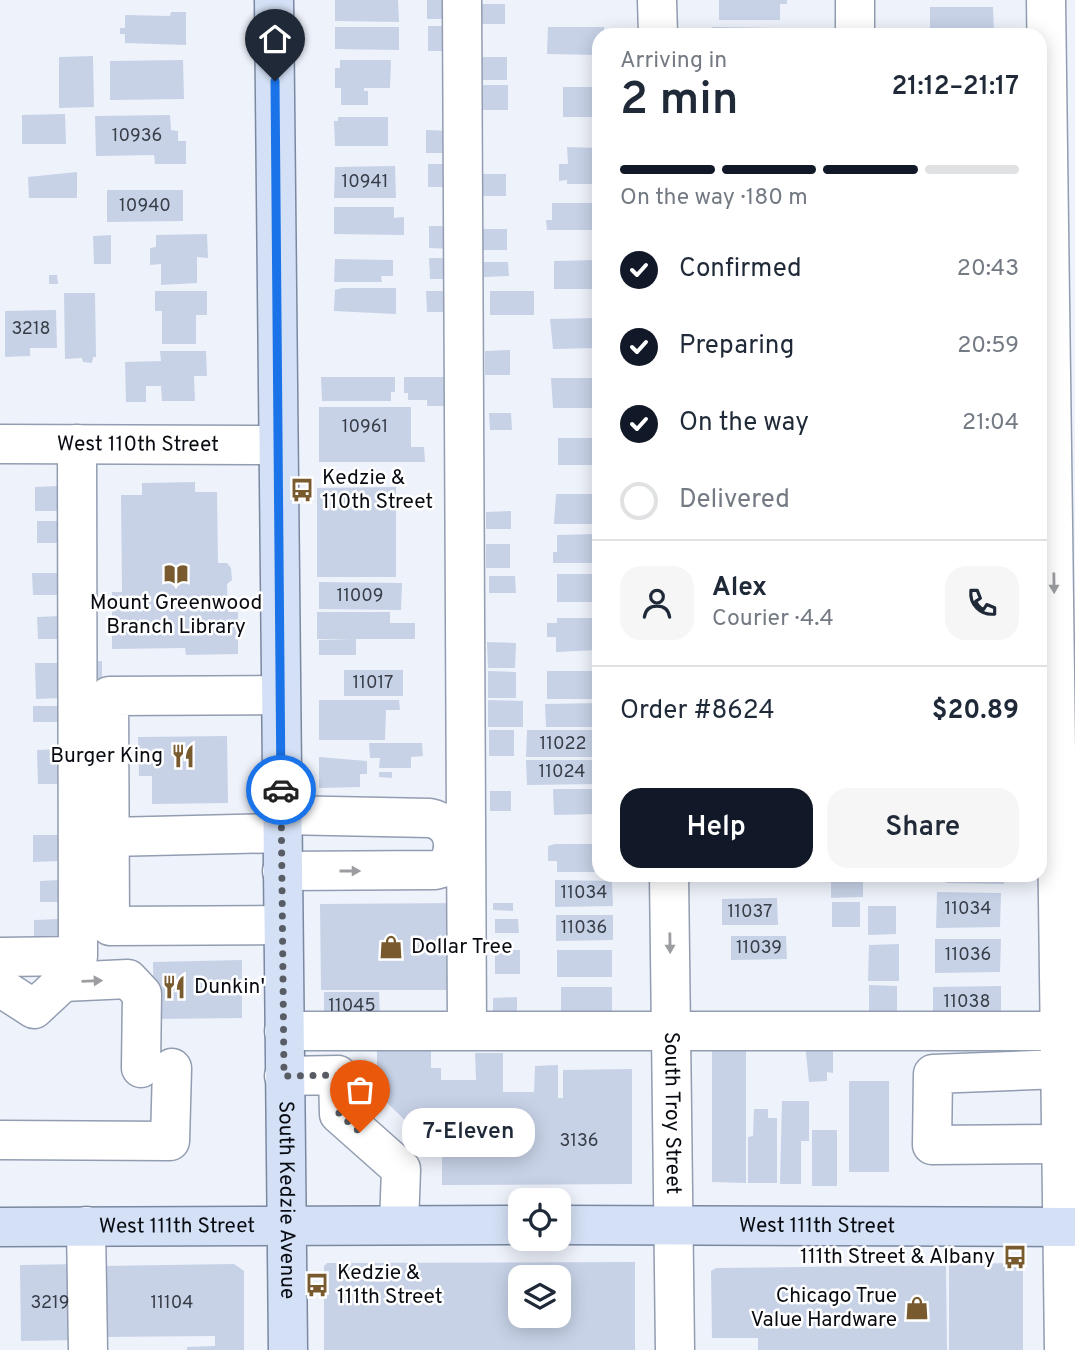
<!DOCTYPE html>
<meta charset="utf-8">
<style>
body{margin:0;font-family:Overpass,sans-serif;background:#f6f6f7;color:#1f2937;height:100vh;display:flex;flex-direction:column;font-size:26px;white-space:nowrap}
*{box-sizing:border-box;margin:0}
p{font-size:23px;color:#747a83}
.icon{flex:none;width:38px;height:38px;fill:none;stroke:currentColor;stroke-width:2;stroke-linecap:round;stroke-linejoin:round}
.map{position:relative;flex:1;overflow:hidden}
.panel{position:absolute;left:592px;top:28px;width:455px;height:854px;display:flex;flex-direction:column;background:#fff;border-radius:21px;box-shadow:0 4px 18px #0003}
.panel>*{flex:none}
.controls{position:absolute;left:508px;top:1188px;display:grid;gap:14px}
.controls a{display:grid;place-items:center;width:63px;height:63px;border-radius:14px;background:#fff;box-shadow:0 4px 18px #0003;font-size:35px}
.pin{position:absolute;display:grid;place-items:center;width:60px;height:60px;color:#fff;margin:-72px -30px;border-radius:50% 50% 50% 0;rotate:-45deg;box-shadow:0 0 7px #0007}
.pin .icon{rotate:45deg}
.courier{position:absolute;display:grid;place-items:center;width:70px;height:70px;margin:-35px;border:5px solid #1a73e8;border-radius:50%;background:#fff;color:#222;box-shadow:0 2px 9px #0007}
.bubble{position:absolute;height:49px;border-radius:21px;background:#fff;box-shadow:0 4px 18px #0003;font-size:23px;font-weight:600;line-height:49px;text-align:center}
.headline em{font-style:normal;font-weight:600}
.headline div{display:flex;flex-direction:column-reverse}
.headline{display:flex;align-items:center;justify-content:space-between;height:119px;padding:0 28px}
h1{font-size:46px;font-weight:600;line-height:52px}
.bar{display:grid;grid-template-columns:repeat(4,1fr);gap:10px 7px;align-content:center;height:84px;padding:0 28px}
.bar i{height:9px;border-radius:5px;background:#e0e1e3}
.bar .active{background:#111827}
.bar p{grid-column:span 4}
.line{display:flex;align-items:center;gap:18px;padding:0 28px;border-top:2px solid #e0e1e3}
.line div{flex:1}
.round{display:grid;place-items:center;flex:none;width:74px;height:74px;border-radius:21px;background:#f6f6f7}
ol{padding:0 28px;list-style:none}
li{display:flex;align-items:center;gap:21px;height:77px}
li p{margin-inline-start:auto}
li .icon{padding:7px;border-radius:50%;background:#111827;color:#fff;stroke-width:4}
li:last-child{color:#747a83}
li i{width:38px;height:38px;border:4px solid #e0e1e3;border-radius:50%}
.primary-button{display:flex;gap:14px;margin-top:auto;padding:14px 28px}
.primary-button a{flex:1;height:80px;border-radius:21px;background:#111827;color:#fff;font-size:28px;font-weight:600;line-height:80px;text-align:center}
.primary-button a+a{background:#f6f6f7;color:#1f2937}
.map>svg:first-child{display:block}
.building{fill:#c7d2e7;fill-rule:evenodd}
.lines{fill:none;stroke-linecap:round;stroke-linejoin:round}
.minor-casing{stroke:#929db1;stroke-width:41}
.major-casing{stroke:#7a88a2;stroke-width:41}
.minor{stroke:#fff;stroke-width:38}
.major{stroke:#d4e0f5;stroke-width:38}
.oneway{fill:#9c9da0}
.done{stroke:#585c64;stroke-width:7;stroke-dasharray:0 12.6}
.route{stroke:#1a73e8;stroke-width:9}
.labels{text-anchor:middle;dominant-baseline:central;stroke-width:5;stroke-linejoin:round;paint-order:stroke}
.number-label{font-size:18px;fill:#383d47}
.street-label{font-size:21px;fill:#080b12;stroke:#fff}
.poi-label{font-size:21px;fill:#080b12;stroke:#fff;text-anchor:start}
</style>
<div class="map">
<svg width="1075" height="1350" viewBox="0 0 1075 1350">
<rect width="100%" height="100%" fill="#eef2fb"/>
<path class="building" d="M335 0H398L399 22 335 21Z
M427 0H454V19H427Z
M719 0H787V4H780V20H719Z
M481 4H505V24H480Z
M930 7H993L994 35H930Z
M171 12H186V45L125 43V34H120V28H125V15L170 16Z
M428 26H451V51H428Z
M335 27H399V50L335 49Z
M548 27H604V35H598V55L547 54Z
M712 27 774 28V35H712Z
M817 30H846V35H817Z
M93 56 94 107 59 108V57Z
M482 57H507V80H481Z
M183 60 184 99 110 100V61Z
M340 60H391L390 88H364V91H368V105H341V88H335V68H340Z
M483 85H508V110H483Z
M563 87H596V117H563Z
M65 114 66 144H22V115Z
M170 115 171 130 178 131V141H186V164H155L154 155 96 156 95 116Z
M338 117H388V146H335L334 121H338Z
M426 130 453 131V153H426Z
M567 147 598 148 597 184H567V180L559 181V164H568Z
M428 164H455V187H428Z
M395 166 396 198H334L335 167Z
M77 172V198H29L28 177Z
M482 174H506V196H481Z
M107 190H183V221L107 222Z
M552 203H598V230H547L546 220H552Z
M334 207H394V218L404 217V235L334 234Z
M429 226H455V249L429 248Z
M483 229H507V250H483Z
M207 234 208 258 197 257V283L161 285V264L150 265V248L156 247V235Z
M111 235V264H94L93 236Z
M429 258H455V279H430Z
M335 259 393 260V276H381L382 282H334Z
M598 260V289H554V261Z
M483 262H508L509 276 484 277Z
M49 275H57L58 284H49Z
M342 288H396V314L334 311 335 290Z
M155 291H207V315H196V344H162V311H155Z
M426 291H453V312H427Z
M490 291H534V315H490Z
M64 293H95L96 357H93L92 363 83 362 82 358 65 359Z
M56 310 57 348H30V356L5 357V311Z
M598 318V348L553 349 550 319Z
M510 350V375H485V351Z
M160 351H206L207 376H194L195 401H162L161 386H146V402H126L125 362 161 361Z
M321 377H395V392H391V401H322Z
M404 377H459L460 406H427V400H408V393H404Z
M551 378H598V408H553Z
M319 407H411V447H424L425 462H319Z
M489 413H511L512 430H490Z
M558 438H598V465H558Z
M195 482V492H217L218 563H227L231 568 232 580 227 584 228 612H238V654L186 655 185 648 112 649V592H122L121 495H142V483Z
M59 486V511H35V487Z
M396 487V577H317V488Z
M556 494H598V524H554Z
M511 511V529H486V512Z
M37 521H61V543H37Z
M598 534V563H553V552H557V535Z
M486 544H510V568H486Z
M32 573H58V595H33Z
M557 574H598V602H557Z
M489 576H515L516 593H489Z
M319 582 402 583 401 610 319 609Z
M317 612H390V623H415V639H356V655H319V640L352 639H317Z
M61 616V639H38L37 617Z
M557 618H598V650L556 652V637H547V623H557Z
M487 642 516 643 515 668H488Z
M102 661V678H90V662Z
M35 663H61V698L36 699Z
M344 670H403V696H344Z
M488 671 516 672V698H488Z
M547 671H598V699H547Z
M319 700H399L400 710H386L385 740H319Z
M488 700 523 701V727H488Z
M598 703V727H546L545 704Z
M33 706H61V722H33Z
M489 730H514V756H489Z
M527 730H598V757H526Z
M227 736 228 803 152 804V776H139L138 737Z
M369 743H422L423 756 411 757V768H379L380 758H370Z
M61 749V784H38L37 750Z
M319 757 367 761V774H360V787L319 788Z
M526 760H598V784L527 785Z
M379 772H392V778L379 777Z
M553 789H598V814L554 815Z
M490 791H511V811H490Z
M33 835H60V861L33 862Z
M555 844H598V872H557V861H548V846Z
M831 875H863V897L831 898Z
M946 875H1004V884L946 883Z
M60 880V902H40V881Z
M555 880 612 881 613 906 555 907Z
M937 892 1001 893 1000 927 936 928Z
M777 898 778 925H722V899Z
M832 902H860V927H832Z
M462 903V990H321L320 904Z
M493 903H513V911L493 910Z
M868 906H896V934L868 935Z
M556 915H613V940L556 941Z
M59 919V940H34V920Z
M495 919H518L519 933H495Z
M731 936H786L787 959 731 960Z
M935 939H1001L1000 972 935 973Z
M899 944V981H868L869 945Z
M495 950H520V974H495Z
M557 950H612V977H557Z
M242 960V1018L154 1019 153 962Z
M869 985 897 986V1014H869Z
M1001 986V1018L933 1017V987Z
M561 987H612V1013H561Z
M324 992H379L380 1020H324Z
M517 997V1017H493V998Z
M377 1040H431V1068H441V1080H476L475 1053H503V1092H534L535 1066 558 1065V1098H563V1070L632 1069V1184L442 1185V1130H415L377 1093Z
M805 1044H833V1073L827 1072V1081L809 1082Z
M712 1045H746V1183L712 1182Z
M849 1081H889V1172H849Z
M782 1101H809V1141H801V1184H780Z
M754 1109H768V1118H777V1183H748V1137L753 1136Z
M812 1130H837V1186H812Z
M635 1262V1350H324V1266L327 1263ZM520 1278H558V1316H520Z
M1023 1263V1350H949V1264Z
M80 1264V1340L21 1341 20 1265Z
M234 1264 244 1271V1350H187V1347L215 1346V1336L101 1337 100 1266Z
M888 1266H946L947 1350H758V1338H712L711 1271 716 1268Z"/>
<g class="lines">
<g class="minor-casing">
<g id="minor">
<path d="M462 0 467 1030"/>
<path d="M657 0 658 35"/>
<path d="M855 0V35"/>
<path d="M1046 0 1064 1350"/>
<path id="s1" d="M0 444 278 445"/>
<path d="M280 695 109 696 110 926 283 925"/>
<path d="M282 815 430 818C454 823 459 847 446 867L435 870 282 871"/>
<path d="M110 837 282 833"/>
<path id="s2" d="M669 875 675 1350"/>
<path d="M0 957 78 956 77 444"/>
<path d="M0 987 34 1009 63 982 128 979 142 994 141 1068"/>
<path d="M284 1031H1060"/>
<path d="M1060 1069 933 1074 932 1145 1062 1144"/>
<path d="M284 1076 338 1075 339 1114 401 1169 399 1225"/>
<path d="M0 1140 170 1141 172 1068"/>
<path d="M86 1226 88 1350"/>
</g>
</g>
<g class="major-casing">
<g id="major">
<path id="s3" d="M274 0 288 1350"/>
<path id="s4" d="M558 1225 1075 1227"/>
<path id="s5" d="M0 1227 520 1225"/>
</g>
</g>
<use href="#minor" class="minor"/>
<use href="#major" class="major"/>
</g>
<defs><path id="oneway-solid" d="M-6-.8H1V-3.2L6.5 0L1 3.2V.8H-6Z" transform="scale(1.75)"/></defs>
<g class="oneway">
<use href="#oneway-solid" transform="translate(1054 583) rotate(89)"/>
<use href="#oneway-solid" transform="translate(350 871)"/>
<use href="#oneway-solid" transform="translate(670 943) rotate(89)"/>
<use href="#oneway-solid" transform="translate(92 981) rotate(-2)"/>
</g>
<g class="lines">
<path class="done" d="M281 790 284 1076 338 1075 339 1114 360 1132"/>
<path class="route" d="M275 81 281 790"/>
</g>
<defs>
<g id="bus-bare" transform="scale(1.89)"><path d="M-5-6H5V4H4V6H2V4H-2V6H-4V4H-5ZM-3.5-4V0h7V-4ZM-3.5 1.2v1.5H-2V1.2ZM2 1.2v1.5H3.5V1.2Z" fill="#785a2e" stroke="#fff" stroke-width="2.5" paint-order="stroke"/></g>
<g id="library-bare" transform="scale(1.89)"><path d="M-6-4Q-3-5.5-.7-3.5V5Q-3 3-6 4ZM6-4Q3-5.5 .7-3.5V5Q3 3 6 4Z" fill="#785a2e" stroke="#fff" stroke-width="2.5" paint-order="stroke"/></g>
<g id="restaurant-bare" transform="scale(1.89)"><path d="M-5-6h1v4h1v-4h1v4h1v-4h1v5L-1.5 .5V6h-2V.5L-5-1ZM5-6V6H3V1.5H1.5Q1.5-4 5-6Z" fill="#785a2e" stroke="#fff" stroke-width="2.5" paint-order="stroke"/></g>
<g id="shop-bare" transform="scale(1.89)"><path d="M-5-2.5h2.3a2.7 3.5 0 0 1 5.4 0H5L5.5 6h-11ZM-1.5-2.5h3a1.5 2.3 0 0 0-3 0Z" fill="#785a2e" stroke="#fff" stroke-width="2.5" paint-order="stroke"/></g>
</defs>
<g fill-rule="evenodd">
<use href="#bus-bare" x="302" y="490"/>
<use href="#library-bare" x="176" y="574"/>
<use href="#restaurant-bare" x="183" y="756"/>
<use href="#shop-bare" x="391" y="947"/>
<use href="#restaurant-bare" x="174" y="987"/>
<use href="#bus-bare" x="1015" y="1257"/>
<use href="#bus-bare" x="317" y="1285"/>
<use href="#shop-bare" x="917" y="1308"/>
</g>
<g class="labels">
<g class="number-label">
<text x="137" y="136">10936</text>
<text x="365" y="182">10941</text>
<text x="145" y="206">10940</text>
<text x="31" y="329">3218</text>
<text x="365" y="427">10961</text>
<text x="360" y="596">11009</text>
<text x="373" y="683">11017</text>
<text x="563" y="744">11022</text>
<text x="562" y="772">11024</text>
<text x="584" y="893">11034</text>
<text x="968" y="909">11034</text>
<text x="750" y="912">11037</text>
<text x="584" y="928">11036</text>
<text x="759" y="948">11039</text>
<text x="968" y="955">11036</text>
<text x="967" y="1002">11038</text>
<text x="352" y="1006">11045</text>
<text x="579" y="1141">3136</text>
<text x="50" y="1303">3219</text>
<text x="172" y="1303">11104</text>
</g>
<g class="street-label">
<text stroke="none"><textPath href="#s1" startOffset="138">West 110th Street</textPath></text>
<text stroke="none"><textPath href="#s2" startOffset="238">South Troy Street</textPath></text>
<text stroke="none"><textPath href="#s3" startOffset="1200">South Kedzie Avenue</textPath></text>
<text stroke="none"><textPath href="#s5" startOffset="177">West 111th Street</textPath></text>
<text stroke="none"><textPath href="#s4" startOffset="259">West 111th Street</textPath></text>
</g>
<g class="poi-label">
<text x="322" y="478">Kedzie &amp;<tspan x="322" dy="24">110th Street</tspan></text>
<text x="176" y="603" text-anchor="middle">Mount Greenwood<tspan x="176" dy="24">Branch Library</tspan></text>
<text x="163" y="756" text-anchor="end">Burger King</text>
<text x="411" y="947">Dollar Tree</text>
<text x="194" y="987">Dunkin'</text>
<text x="995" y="1257" text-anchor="end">111th Street &amp; Albany</text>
<text x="337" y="1273">Kedzie &amp;<tspan x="337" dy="24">111th Street</tspan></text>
<text x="897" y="1296" text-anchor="end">Chicago True<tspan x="897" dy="24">Value Hardware</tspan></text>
</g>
</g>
</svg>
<div class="controls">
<a><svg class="icon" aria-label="locate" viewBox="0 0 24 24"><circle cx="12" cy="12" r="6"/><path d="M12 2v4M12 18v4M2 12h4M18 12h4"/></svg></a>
<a><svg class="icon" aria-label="layers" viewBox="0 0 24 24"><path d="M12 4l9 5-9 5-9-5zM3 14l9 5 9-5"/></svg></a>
</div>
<div class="pin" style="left:360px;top:1132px;background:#ea580c"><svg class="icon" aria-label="bag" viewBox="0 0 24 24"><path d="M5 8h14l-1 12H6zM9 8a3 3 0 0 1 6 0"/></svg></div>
<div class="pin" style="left:275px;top:81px;background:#1f2937"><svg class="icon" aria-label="home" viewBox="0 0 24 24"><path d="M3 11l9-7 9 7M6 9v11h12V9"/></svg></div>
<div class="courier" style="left:281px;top:790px"><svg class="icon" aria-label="car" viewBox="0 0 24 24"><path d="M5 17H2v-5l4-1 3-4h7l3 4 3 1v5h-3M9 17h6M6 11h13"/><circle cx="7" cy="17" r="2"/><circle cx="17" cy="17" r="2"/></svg></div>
<div class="bubble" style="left:402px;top:1108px;width:133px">7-Eleven</div>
<section class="panel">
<div class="headline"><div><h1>2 min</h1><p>Arriving in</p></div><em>21:12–21:17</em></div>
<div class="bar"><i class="active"></i><i class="active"></i><i class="active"></i><i></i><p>On the way · 180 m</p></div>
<ol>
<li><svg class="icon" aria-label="check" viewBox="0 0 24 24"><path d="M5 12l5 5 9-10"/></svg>Confirmed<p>20:43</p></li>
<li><svg class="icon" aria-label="check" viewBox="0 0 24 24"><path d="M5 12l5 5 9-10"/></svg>Preparing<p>20:59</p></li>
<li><svg class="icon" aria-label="check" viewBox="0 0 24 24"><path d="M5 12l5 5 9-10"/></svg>On the way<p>21:04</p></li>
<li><i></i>Delivered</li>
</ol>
<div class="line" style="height:126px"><a class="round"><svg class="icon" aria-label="person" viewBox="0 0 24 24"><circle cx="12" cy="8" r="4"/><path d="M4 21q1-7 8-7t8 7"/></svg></a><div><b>Alex</b><p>Courier · 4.4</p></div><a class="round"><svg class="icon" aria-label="phone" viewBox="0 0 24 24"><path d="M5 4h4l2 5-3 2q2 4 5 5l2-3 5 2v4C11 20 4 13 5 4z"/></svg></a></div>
<div class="line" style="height:91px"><div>Order #8624</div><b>$20.89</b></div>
<div class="primary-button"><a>Help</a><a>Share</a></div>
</section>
</div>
